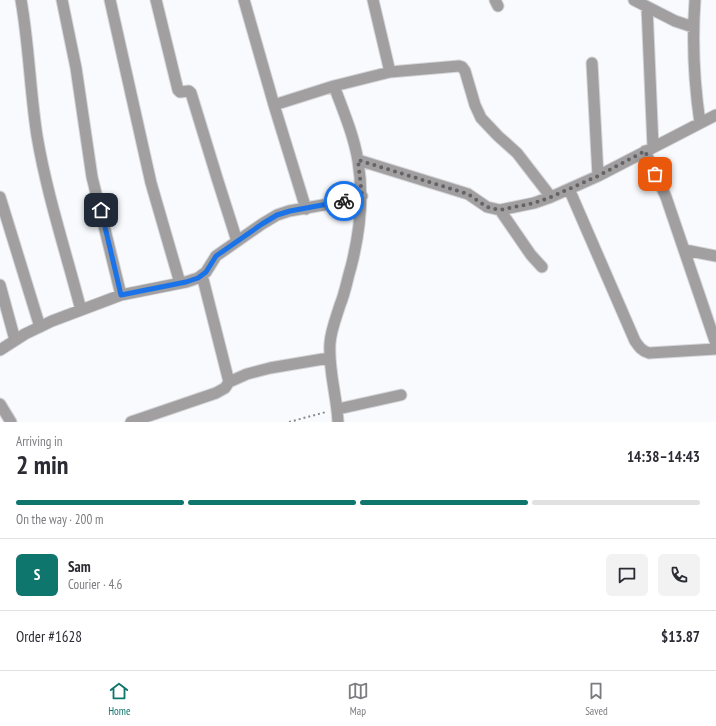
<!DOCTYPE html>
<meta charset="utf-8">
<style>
body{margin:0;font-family:"PT Sans Narrow",sans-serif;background:#f2f2f3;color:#2b2b33;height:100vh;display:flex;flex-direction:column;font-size:15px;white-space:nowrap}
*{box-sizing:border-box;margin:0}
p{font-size:13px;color:#7c7c81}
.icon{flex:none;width:22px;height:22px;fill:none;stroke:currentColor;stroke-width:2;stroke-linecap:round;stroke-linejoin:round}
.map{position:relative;height:422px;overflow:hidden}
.panel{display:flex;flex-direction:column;background:#fff;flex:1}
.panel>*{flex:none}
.pin{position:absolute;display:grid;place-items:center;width:34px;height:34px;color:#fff;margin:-17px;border-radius:8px;box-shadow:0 2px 6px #0006}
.courier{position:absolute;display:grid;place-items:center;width:40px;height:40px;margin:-20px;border:3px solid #1a73e8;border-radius:50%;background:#fff;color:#222;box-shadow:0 1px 5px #0007}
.headline em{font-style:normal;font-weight:800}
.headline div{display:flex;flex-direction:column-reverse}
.headline{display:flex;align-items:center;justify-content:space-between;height:68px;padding:0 16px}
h1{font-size:26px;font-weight:800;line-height:30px}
.bar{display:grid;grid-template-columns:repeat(4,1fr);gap:6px 4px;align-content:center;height:48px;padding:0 16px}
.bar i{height:5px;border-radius:3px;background:#e1e1e2}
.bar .selected{background:#0f766e}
.bar p{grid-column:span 4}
.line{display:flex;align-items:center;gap:10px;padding:0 16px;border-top:1px solid #e1e1e2}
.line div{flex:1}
.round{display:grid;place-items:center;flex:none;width:42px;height:42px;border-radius:6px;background:#f2f2f3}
.tabs{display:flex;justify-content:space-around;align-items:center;height:56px;border-top:1px solid #e1e1e2;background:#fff;font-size:11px;color:#7c7c81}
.tabs a{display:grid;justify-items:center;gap:2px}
.tabs .selected{color:#0f766e}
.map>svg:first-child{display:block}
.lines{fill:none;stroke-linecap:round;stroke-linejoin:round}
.minor-casing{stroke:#d4d5d9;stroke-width:13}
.path{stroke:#8a8a8d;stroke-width:2;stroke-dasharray:2 3;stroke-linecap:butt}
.minor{stroke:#a19f9f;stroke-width:11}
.done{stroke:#646466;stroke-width:4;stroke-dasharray:0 7.2}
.route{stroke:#1a73e8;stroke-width:5}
</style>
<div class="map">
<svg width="716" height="422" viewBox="0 0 716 422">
<rect width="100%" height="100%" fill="#f9fafe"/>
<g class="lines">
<g class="minor-casing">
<path id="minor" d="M21 0C29 45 30 91 37 136 47 195 66 252 81 310
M62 0 76 68 92 177 121 295
M110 0 151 183 180 283
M156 0 178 90 180 92 189 91 191 93 217 178 237 241
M244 0 274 105 306 209
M373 0 390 72
M495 0 498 6
M634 0 675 21 693 27
M695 0C692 41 694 82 700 123
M647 7 653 147
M592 63 598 176
M334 86C343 110 354 136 358 161 364 197 360 232 351 267 347 280 345 293 340 305 336 318 331 330 330 343 328 370 337 396 338 422
M274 105 334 86 390 72 459 66 462 67 465 71 475 105 481 118 498 136 517 153 551 197
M645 151 666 197 716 344
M358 160 468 194 487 207 500 210 534 203 551 197 598 176 716 115
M569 189 635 341C639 347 642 351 649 353L716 349
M0 197 40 327
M500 210 531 255 542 267
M685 250 716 256
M202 275 229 382
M0 285 15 340
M0 350 25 334 52 321 121 295 186 282 198 278 206 272 216 256 262 224 277 215 289 211 340 202 362 196
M0 404 11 422
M338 409 401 395
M131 422 216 393 225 388 229 382 247 374 270 368 329 358"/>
</g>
<path class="path" d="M289 422 326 412"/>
<use href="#minor" class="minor"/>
</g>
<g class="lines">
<path class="done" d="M344 201 362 196 358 160 468 194 487 207 500 210 534 203 551 197 598 176 645 151 655 174"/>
<path class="route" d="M101 210 121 295 186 282 198 278 206 272 216 256 262 224 277 215 290 211 344 201"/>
</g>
</svg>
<div class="pin" style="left:655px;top:174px;background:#ea580c"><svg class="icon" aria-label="bag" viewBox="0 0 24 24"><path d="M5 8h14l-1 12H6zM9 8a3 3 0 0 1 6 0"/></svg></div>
<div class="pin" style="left:101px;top:210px;background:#1f2937"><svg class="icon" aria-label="home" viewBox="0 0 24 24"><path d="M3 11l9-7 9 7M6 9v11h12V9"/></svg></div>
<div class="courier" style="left:344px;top:201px"><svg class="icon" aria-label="bike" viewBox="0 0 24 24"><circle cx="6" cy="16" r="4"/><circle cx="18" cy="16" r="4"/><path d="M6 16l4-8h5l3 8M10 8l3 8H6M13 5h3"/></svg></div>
</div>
<section class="panel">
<div class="headline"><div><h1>2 min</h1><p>Arriving in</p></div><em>14:38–14:43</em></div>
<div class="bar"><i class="selected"></i><i class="selected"></i><i class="selected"></i><i></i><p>On the way · 200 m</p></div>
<div class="line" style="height:72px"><b class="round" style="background:#0f766e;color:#fff">S</b><div><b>Sam</b><p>Courier · 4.6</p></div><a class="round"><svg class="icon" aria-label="chat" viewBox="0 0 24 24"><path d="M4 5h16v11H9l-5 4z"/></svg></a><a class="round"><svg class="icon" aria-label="phone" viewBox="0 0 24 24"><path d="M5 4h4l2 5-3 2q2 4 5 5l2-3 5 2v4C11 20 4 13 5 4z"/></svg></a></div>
<div class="line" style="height:52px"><div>Order #1628</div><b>$13.87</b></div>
</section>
<nav class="tabs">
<a class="selected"><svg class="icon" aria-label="home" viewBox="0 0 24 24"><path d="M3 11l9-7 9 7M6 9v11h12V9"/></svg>Home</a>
<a><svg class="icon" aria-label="map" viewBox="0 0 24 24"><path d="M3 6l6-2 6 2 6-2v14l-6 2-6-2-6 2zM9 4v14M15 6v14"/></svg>Map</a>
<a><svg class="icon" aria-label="saved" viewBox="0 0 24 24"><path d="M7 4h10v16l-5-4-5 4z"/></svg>Saved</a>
</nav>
